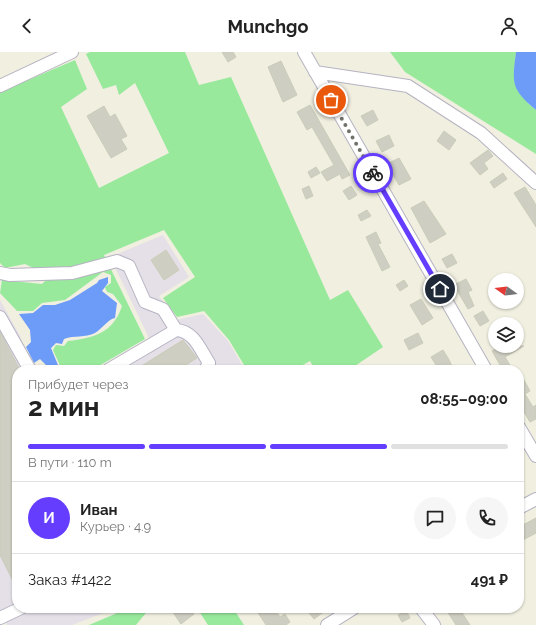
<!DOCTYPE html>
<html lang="ru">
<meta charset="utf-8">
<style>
body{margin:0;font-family:Raleway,sans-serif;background:#f6f6f6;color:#222;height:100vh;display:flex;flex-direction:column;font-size:15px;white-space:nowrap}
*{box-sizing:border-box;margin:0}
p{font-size:13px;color:#767676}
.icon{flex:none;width:22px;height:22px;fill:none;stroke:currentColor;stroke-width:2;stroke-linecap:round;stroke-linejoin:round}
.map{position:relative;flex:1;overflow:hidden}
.drawer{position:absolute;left:12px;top:313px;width:512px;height:248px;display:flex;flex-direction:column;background:#fff;border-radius:16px;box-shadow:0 1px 3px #0004}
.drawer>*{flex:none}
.needle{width:26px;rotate:285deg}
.fabs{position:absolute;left:488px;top:221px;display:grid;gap:8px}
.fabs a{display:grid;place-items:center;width:36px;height:36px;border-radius:50%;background:#fff;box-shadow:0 1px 3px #0004;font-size:20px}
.pin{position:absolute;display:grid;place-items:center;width:34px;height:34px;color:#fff;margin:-17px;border:2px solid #fff;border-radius:50%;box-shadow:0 1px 4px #0007}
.courier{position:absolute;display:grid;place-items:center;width:40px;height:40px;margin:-20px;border:3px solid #653dff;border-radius:50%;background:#fff;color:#222;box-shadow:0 1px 5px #0007}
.summary em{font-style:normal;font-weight:700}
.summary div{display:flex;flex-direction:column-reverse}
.summary{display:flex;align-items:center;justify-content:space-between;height:68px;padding:0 16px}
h1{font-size:26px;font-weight:700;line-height:30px}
.bar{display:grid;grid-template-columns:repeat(4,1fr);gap:6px 4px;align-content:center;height:48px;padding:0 16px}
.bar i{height:5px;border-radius:3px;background:#e0e0e0}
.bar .active{background:#653dff}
.bar p{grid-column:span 4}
.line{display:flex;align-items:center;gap:10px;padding:0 16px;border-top:1px solid #e0e0e0}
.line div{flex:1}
.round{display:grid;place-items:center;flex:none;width:42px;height:42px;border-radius:21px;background:#f6f6f6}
header{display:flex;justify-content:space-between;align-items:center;height:52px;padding:0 16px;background:#fff;font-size:18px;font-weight:700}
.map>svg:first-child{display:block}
.industrial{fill:#e5e0e8}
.green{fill:#99e99d}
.water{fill:#6c9cf8}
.building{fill:#cecec2;stroke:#cbccb8}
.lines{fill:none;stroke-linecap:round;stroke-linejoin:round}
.minor-casing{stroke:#b6b3c2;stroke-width:14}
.minor{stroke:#fff;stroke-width:12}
.done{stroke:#72726c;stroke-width:4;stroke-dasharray:0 7.2}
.route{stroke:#653dff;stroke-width:5}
</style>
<header><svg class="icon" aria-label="back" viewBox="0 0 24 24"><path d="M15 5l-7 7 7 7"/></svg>Munchgo<svg class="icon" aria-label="person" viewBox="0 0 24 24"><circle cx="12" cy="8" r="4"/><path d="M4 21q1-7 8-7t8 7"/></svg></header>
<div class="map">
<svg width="536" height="573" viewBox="0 0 536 573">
<rect width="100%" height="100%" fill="#f0efe0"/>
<path class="industrial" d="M163 183 189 225 159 244 176 268 203 262 228 289 245 318H98L150 288 110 205Z
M0 248 20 284 31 311 38 318H17V556H117L72 573H7L0 557Z"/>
<path class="green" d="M90 0H185L199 33 231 25 330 248 348 238 383 295 349 318H315L310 309 294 318H247L229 288 204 259 177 265 163 246 195 225 164 178 104 203 145 287 92 318H62L53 298 56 293 64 294 68 289C94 286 113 281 122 254L113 242 107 240 105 235 111 231V223L103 220 65 248 42 251 33 259H17L0 241 2 228 42 232 50 224 25 212 5 216 0 211V40L75 8 87 37 61 55 99 136 169 101 135 31 119 43 116 33 103 37 86 2Z
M390 0H516L514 22 528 51 536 58V102L405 20Z
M129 556H150L136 573H89Z
M197 556H233L244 573H208Z"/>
<path class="water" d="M516 0H536V58C511 37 512 32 516 0Z
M108 225V231L102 239 117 251 115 266C108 267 102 277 95 281 85 286 74 283 64 287L62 292 56 291 51 296 60 318H51L40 307 34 311 26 295 31 290 30 278 19 262 33 261 43 253H55L70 248 97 231 99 228Z"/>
<path class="building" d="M222 0H233L236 5 228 10Z
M281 9 297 43 283 50 268 15Z
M310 53 350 123 342 127 340 122 327 129 321 120 334 113 312 75 307 78 297 60Z
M104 54 110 65 115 62 127 84 121 87 127 97 111 106 87 64Z
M373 58 378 68 367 74 361 64Z
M444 79 456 88 449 98 437 89Z
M389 83 394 94 382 100 376 89Z
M488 98 493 104 484 111 488 117 480 123 470 111Z
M399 106 411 127 399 133 387 112Z
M316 115 320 121 311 126 308 120Z
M503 121 507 127 494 136 490 130Z
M309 134 313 144 306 147 302 137Z
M351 134 357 143 349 148 343 139Z
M525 135 536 153V175L514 141Z
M424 149 446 182 430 191 411 156Z
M367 158 371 164 361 169 358 163Z
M376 180 381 191 378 192 390 215 382 219 366 185Z
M166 198 179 218 164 228 151 208Z
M452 202 457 211 447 216 442 207Z
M466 227 472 238 468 240 474 254 468 257 454 233Z
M404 228 408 234 400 239 396 233Z
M421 247 433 266 422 273 410 253Z
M483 259 489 269 480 274 474 264Z
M0 280 20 318H17V537L0 503Z
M418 281 423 291 409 298 404 288Z
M183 288 197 306 178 318H135Z
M501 294H524L505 305 513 318H503L492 299Z
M443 298 448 306 454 318H439L431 305Z
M519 319 530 339 525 342 533 355 536 353V367L530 370 521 355 524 353 519 345Z
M536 466V481L523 488 519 481V475Z
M170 556H190L194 562 181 572Z
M255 556H274L280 565 285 562 290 570 286 573H266Z
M305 556H329L314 567Z
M451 556H459L470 573H456L447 559Z
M406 558 410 566 402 570 398 563Z"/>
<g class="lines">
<g class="minor-casing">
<path id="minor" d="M304 0 486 318
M315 20 408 34 481 81 536 131
M0 34 72 0
M0 221 10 223 72 221 117 209 129 214 145 250 163 257 176 278
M0 265 30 318
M108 318 176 278C194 279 200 297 209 311L205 318
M519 375 536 404
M519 456 536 447
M421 556 434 573
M0 566 21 556
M327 573 354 556"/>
</g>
<use href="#minor" class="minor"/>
</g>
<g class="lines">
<path class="done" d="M331 48 373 121"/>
<path class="route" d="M373 121 440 237"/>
</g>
</svg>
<div class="fabs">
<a><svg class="needle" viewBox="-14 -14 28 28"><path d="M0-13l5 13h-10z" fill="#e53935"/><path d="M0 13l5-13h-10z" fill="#767676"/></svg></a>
<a><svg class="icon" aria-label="layers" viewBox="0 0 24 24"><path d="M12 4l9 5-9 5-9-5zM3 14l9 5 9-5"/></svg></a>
</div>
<div class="pin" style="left:331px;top:48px;background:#ea580c"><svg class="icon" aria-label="bag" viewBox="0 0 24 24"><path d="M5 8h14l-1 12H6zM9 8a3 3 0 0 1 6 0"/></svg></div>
<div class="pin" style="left:440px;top:237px;background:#1f2937"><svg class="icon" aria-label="home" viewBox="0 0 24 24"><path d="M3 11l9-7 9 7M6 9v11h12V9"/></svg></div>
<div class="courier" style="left:373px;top:121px"><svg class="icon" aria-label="bike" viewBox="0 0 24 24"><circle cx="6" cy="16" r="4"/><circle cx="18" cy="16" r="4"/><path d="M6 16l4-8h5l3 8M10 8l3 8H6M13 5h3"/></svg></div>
<section class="drawer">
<div class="summary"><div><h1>2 мин</h1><p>Прибудет через</p></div><em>08:55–09:00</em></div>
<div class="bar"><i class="active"></i><i class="active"></i><i class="active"></i><i></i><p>В пути · 110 m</p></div>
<div class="line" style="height:72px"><b class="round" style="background:#653dff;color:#fff">И</b><div><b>Иван</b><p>Курьер · 4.9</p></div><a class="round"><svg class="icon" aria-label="chat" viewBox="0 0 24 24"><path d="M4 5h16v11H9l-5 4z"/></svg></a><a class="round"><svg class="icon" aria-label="phone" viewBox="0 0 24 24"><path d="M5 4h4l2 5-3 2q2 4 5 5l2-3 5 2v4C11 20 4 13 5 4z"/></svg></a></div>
<div class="line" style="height:52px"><div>Заказ #1422</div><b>491 ₽</b></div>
</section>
</div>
